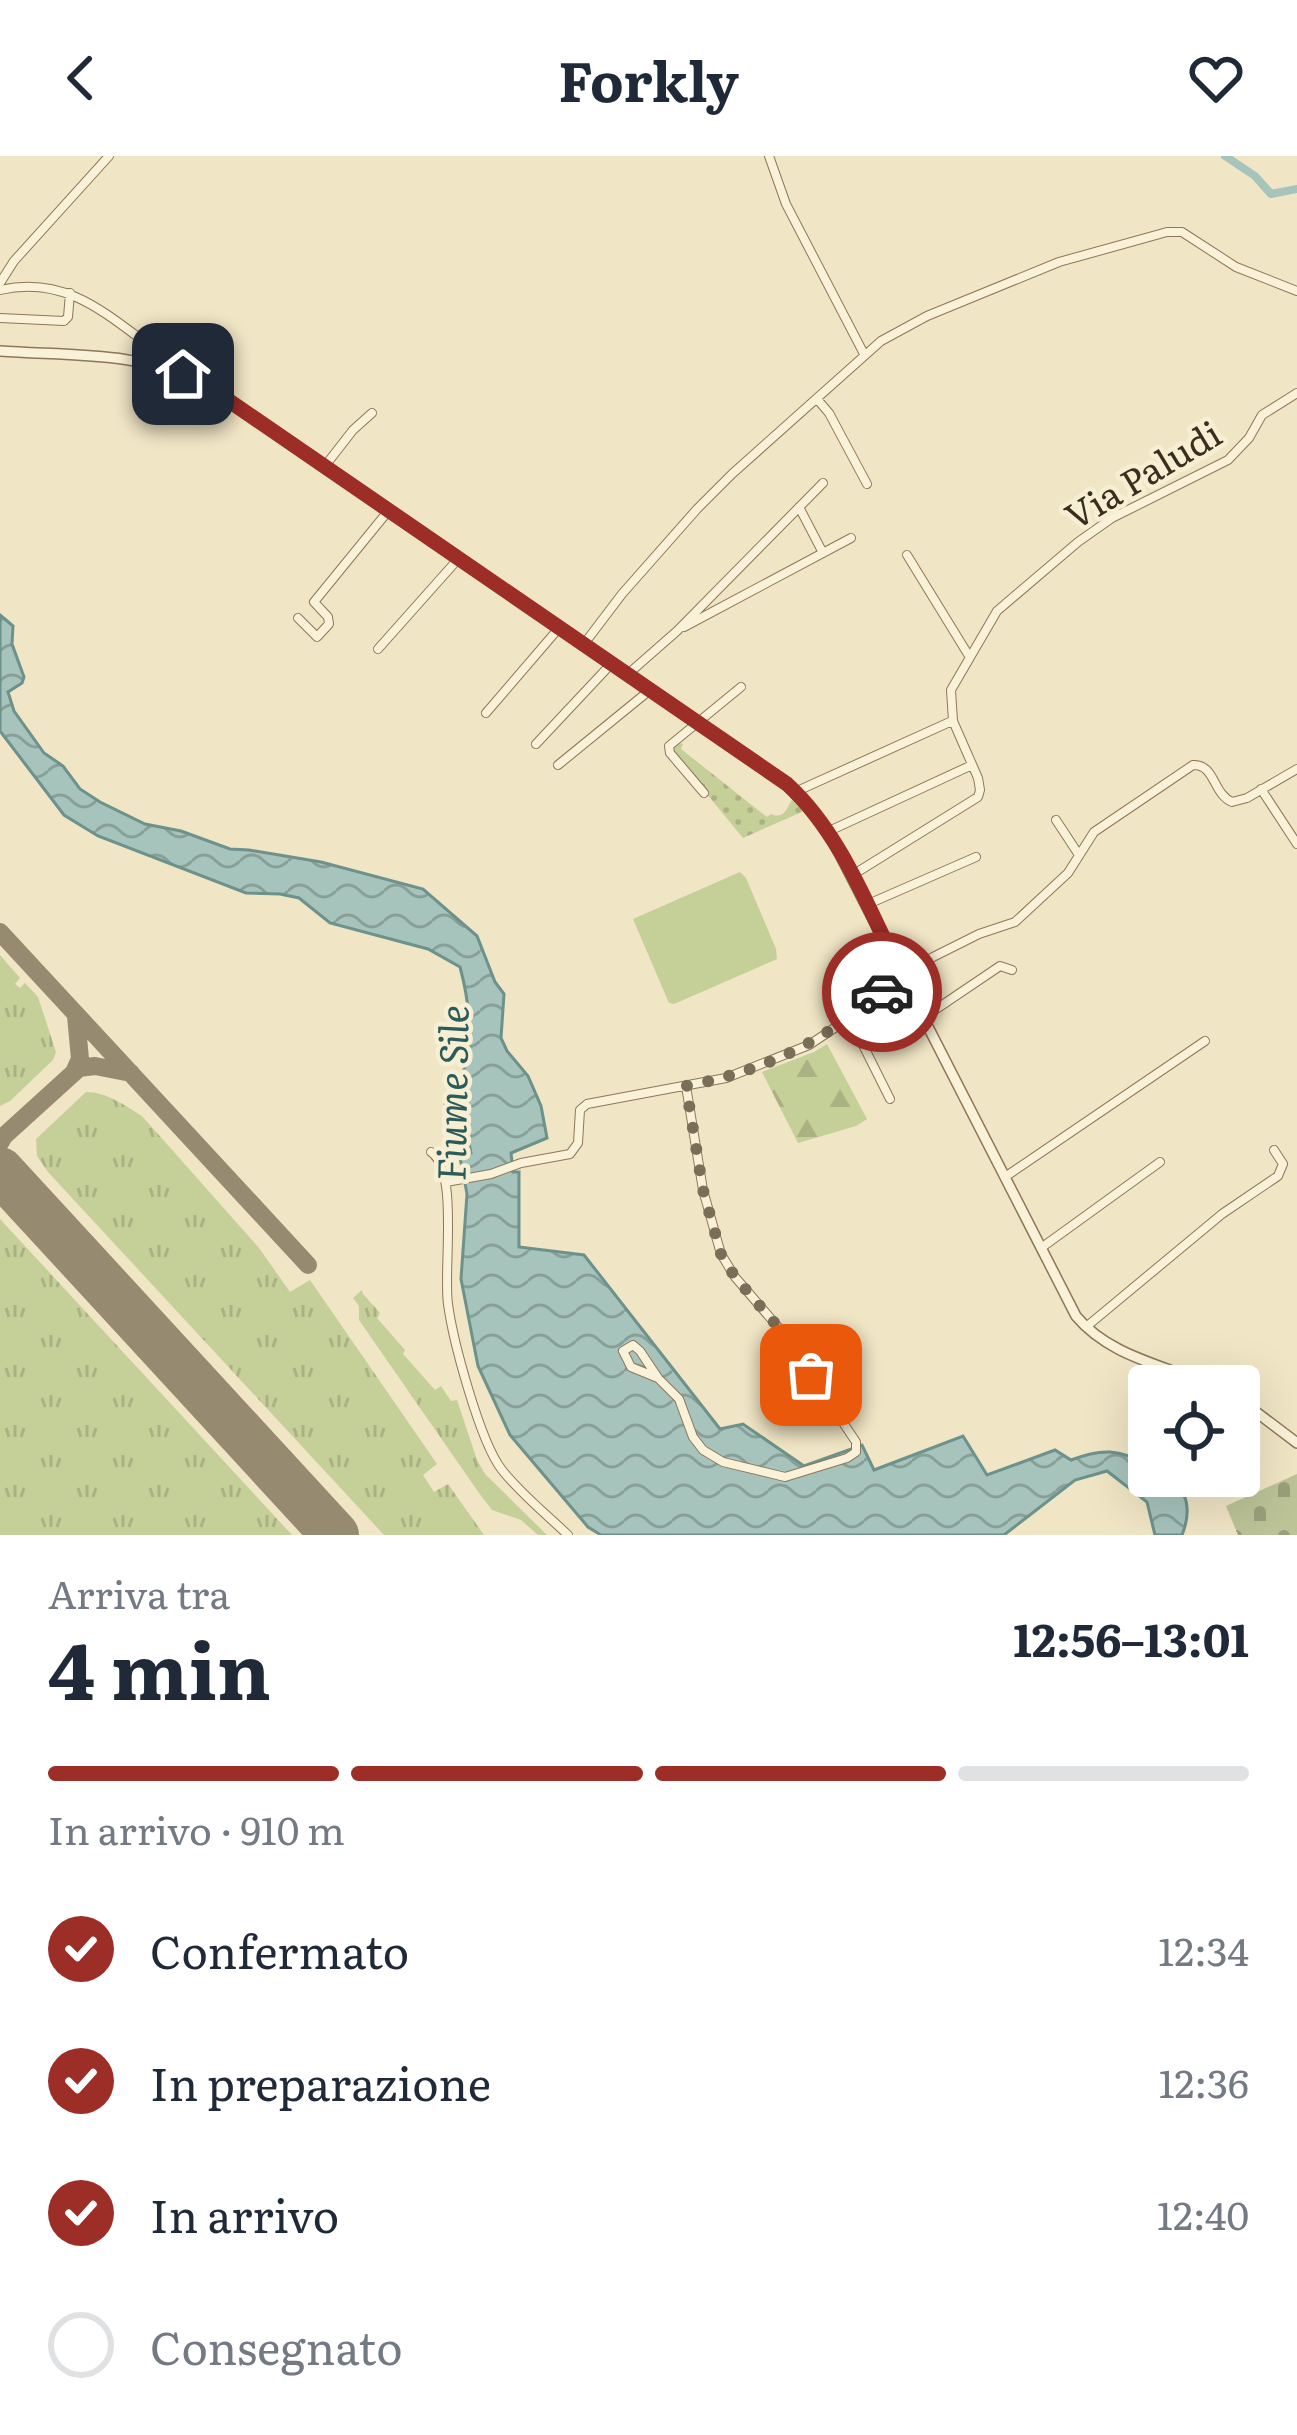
<!DOCTYPE html>
<html lang="it">
<meta charset="utf-8">
<style>
body{margin:0;font-family:Literata,serif;background:#f6f6f7;color:#1f2937;height:100vh;display:flex;flex-direction:column;font-size:45px;white-space:nowrap}
*{box-sizing:border-box;margin:0}
p{font-size:39px;color:#747a83}
.icon{flex:none;width:66px;height:66px;fill:none;stroke:currentColor;stroke-width:2;stroke-linecap:round;stroke-linejoin:round}
.map{position:relative;height:1379px;overflow:hidden}
.sheet{display:flex;flex-direction:column;background:#fff;flex:1}
.sheet>*{flex:none}
.buttons{position:absolute;left:1128px;top:1209px;display:grid;gap:24px}
.buttons a{display:grid;place-items:center;width:132px;height:132px;border-radius:12px;background:#fff;box-shadow:0 12px 48px #0002;font-size:60px}
.pin{position:absolute;display:grid;place-items:center;width:102px;height:102px;color:#fff;margin:-51px;border-radius:24px;box-shadow:0 6px 18px #0006}
.courier{position:absolute;display:grid;place-items:center;width:120px;height:120px;margin:-60px;border:9px solid #9d2d27;border-radius:50%;background:#fff;color:#222;box-shadow:0 3px 15px #0007}
.summary em{font-style:normal;font-weight:700}
.summary div{display:flex;flex-direction:column-reverse}
.summary{display:flex;align-items:center;justify-content:space-between;height:204px;padding:0 48px}
h1{font-size:78px;font-weight:700;line-height:90px}
.bar{display:grid;grid-template-columns:repeat(4,1fr);gap:18px 12px;align-content:center;height:144px;padding:0 48px}
.bar i{height:15px;border-radius:9px;background:#e0e1e3}
.bar .on{background:#9d2d27}
.bar p{grid-column:span 4}
ol{padding:0 48px;list-style:none}
li{display:flex;align-items:center;gap:36px;height:132px}
li p{margin-inline-start:auto}
li .icon{padding:12px;border-radius:50%;background:#9d2d27;color:#fff;stroke-width:4}
li:last-child{color:#747a83}
li i{width:66px;height:66px;border:6px solid #e0e1e3;border-radius:50%}
header{display:flex;justify-content:space-between;align-items:center;height:156px;padding:0 48px;background:#fff;font-size:54px;font-weight:700}
.map>svg:first-child{display:block}
.grass{fill:url(#grass-tufts)}
.forest{fill:url(#forest-firs)}
.cemetery{fill:url(#cemetery-stones)}
.park{fill:url(#park-dots)}
.pitch{fill:#c5cf98}
.water{fill:url(#water-waves);stroke:#6c928b;stroke-width:3}
.lines{fill:none;stroke-linecap:round;stroke-linejoin:round}
.canal{stroke:#a6c3bc;stroke-width:8}
.taxiway{stroke:#968a71;stroke-width:18}
.runway{stroke:#968a71;stroke-width:48}
.minor-casing{stroke:#8c775a;stroke-width:10}
.tertiary-casing{stroke:#8c775a;stroke-width:12}
.minor{stroke:#faf2d8;stroke-width:8}
.tertiary{stroke:#faf2d8;stroke-width:9}
.done{stroke:#7a6e58;stroke-width:12;stroke-dasharray:0 21.6}
.route{stroke:#9d2d27;stroke-width:15}
.labels{text-anchor:middle;dominant-baseline:central;stroke-width:9;stroke-linejoin:round;paint-order:stroke}
.street-label{font-size:36px;fill:#3b2e1e;stroke:#f7efd4}
.water-label{font-size:39px;font-style:italic;fill:#2d5b5b;stroke:#f7efd4}
</style>
<header><svg class="icon" aria-label="back" viewBox="0 0 24 24"><path d="M15 5l-7 7 7 7"/></svg>Forkly<svg class="icon" aria-label="heart" viewBox="0 0 24 24"><path d="M12 20l-8-8c-3-5 5-10 8-4 3-6 11-1 8 4z"/></svg></header>
<div class="map">
<svg width="1297" height="1379" viewBox="0 0 1297 1379">
<defs>
<pattern id="grass-tufts" width="24" height="20" patternUnits="userSpaceOnUse" patternTransform="scale(3)"><rect width="24" height="20" fill="#c5cf98"/><path d="M3 7l-1-3M5 7V3M7 7l1-3M15 17l-1-3M17 17v-4M19 17l1-3" fill="none" stroke="#aab283"/></pattern>
<pattern id="forest-firs" width="22" height="20" patternUnits="userSpaceOnUse" patternTransform="scale(3)"><rect width="22" height="20" fill="#c5cf98"/><path d="M5 1l3.5 6h-7zM16 11l3.5 6h-7z" fill="#aab283"/></pattern>
<pattern id="cemetery-stones" width="16" height="16" patternUnits="userSpaceOnUse" patternTransform="scale(3)"><rect width="16" height="16" fill="#bcc397"/><path d="M2 7V4a2 2 0 0 1 4 0v3zM10 15v-3a2 2 0 0 1 4 0v3z" fill="#9a9f7b"/></pattern>
<pattern id="park-dots" width="8" height="8" patternUnits="userSpaceOnUse" patternTransform="scale(3)"><rect width="8" height="8" fill="#c5cf98"/><path d="M2 2h.1M6 6h.1" fill="none" stroke="#aab283" stroke-width="1.8" stroke-linecap="round"/></pattern>
<pattern id="water-waves" width="16" height="10" patternUnits="userSpaceOnUse" patternTransform="scale(3)"><rect width="16" height="10" fill="#a6c3bc"/><path d="M0 5q4-4 8 0t8 0" fill="none" stroke="#889f98"/></pattern>
</defs>
<rect width="100%" height="100%" fill="#f0e5c4"/>
<path class="grass" d="M0 799 20 822 15 828 20 832 25 827 38 841 56 896 53 904 10 945 0 950Z
M86 936C107 936 124 949 142 960L259 1092 290 1136 310 1124 437 1308 423 1319 434 1336 448 1328 484 1379H384L48 1016 37 1000 36 983Z
M0 1063 292 1379H0Z
M362 1134 363 1138 380 1157 377 1162 405 1194 403 1198 435 1234 441 1230 451 1245 457 1244 477 1304 485 1318 547 1379H538L521 1364 492 1354 479 1337 359 1164V1150L353 1142Z"/>
<path class="forest" d="M827 888 867 963 856 970 798 987 762 916 814 896Z"/>
<path class="cemetery" d="M1297 1318V1379H1238L1226 1350Z"/>
<path class="park" d="M679 587 683 588 681 593 767 661 771 658C785 664 787 651 793 642L804 655 743 682 674 598 673 592Z"/>
<path class="pitch" d="M740 716 746 722 776 793 777 803 674 848 669 847 633 763Z"/>
<path class="water" d="M0 459 13 470 12 488 24 521 22 527 8 536 14 555 44 597 63 610 80 633 100 646 145 668 181 675 230 693 249 694 321 706 423 733 477 780 495 826 504 838 501 882 507 895 528 920 541 950 547 982 511 997 513 1016H519V1091L584 1099 720 1273 743 1268 804 1310 862 1289 874 1314 963 1280 987 1319 1055 1294 1071 1304C1102 1292 1119 1293 1149 1309V1320C1185 1320 1194 1349 1182 1379H1155L1147 1346 1107 1315 1075 1324 1004 1379H601L588 1371 510 1279 478 1210 461 1123 467 1038 460 1001 471 997 468 983 451 969 445 948C450 940 457 931 461 922 475 890 469 844 460 811L428 793 330 767 299 742 280 738 246 737 98 680 64 659 0 575Z"/>
<g class="lines">
<path class="canal" d="M1225 0 1255 20 1271 38 1297 33"/>
<path class="taxiway" d="M0 776 308 1109
M75 914 80 903 76 860
M0 987 4 980 79 912 95 910 131 917
M0 1011 2 1017"/>
<path class="runway" d="M0 1015 335 1379"/>
<g class="minor-casing">
<path id="minor" d="M769 0 786 48 864 198
M0 127 14 105 109 0
M0 134C65 119 105 157 154 193V208
M0 162 64 165 68 161 70 137
M817 243 829 257 867 328
M325 310 353 274 372 257
M799 351 823 397
M907 399 969 500
M298 462 317 481 329 468 328 461 314 446 389 354
M684 471 851 382
M584 488 622 438 697 353 732 318 881 185 927 160 1059 106 1167 76H1182L1236 111 1297 135
M378 493 459 402
M628 518 677 475 823 327
M486 557 559 472
M536 588 612 507
M558 609 650 534
M1261 633 1297 688
M795 636 952 565
M704 637 670 597 669 590 741 531
M1056 664 1079 699
M827 676 972 609
M851 720 978 641 980 634 978 622 953 565 951 534 997 455 1078 386 1112 362 1228 304 1249 282 1262 259 1297 237
M866 749 976 701
M923 862 1000 810 1012 814
M850 863 890 943
M431 996C459 1015 443 1113 448 1148 453 1185 480 1286 502 1314 521 1338 546 1358 568 1379
M1005 1021 1205 885
M446 1026 491 1018 521 1007 570 998 578 987 580 954 587 948 726 922 809 889 854 859 902 820 933 801 979 778 1015 766 1068 717 1094 676 1193 609C1215 608 1213 638 1232 646L1247 642 1297 613
M1041 1092 1160 1006
M1086 1171 1222 1058 1278 1020 1283 1008 1274 994
M658 1222 631 1211 623 1195 633 1189 640 1195 658 1222 679 1243 693 1281 703 1294 723 1306 785 1321 847 1302 856 1296V1286L784 1178 735 1121 721 1098 703 1034 686 930"/>
</g>
<g class="tertiary-casing">
<path id="tertiary" d="M0 195C67 200 142 195 202 227L787 629 816 659 835 689 1076 1160C1110 1201 1165 1209 1211 1230
M1239 1243 1297 1287"/>
</g>
<use href="#minor" class="minor"/>
<use href="#tertiary" class="tertiary"/>
</g>
<g class="lines">
<path class="done" d="M811 1219 784 1178 735 1121 721 1098 703 1034 686 930C764 915 821 887 882 836"/>
<path class="route" d="M183 218 225 242 787 628C842 678 869 755 902 820L882 836"/>
</g>
<g class="labels">
<g class="street-label">
<text transform="translate(1142 317) rotate(-31)">Via Paludi</text>
</g>
<g class="water-label">
<text transform="translate(450 937) rotate(-89)">Fiume Sile</text>
</g>
</g>
</svg>
<div class="buttons">
<a><svg class="icon" aria-label="locate" viewBox="0 0 24 24"><circle cx="12" cy="12" r="6"/><path d="M12 2v4M12 18v4M2 12h4M18 12h4"/></svg></a>
</div>
<div class="pin" style="left:811px;top:1219px;background:#ea580c"><svg class="icon" aria-label="bag" viewBox="0 0 24 24"><path d="M5 8h14l-1 12H6zM9 8a3 3 0 0 1 6 0"/></svg></div>
<div class="pin" style="left:183px;top:218px;background:#1f2937"><svg class="icon" aria-label="home" viewBox="0 0 24 24"><path d="M3 11l9-7 9 7M6 9v11h12V9"/></svg></div>
<div class="courier" style="left:882px;top:836px"><svg class="icon" aria-label="car" viewBox="0 0 24 24"><path d="M5 17H2v-5l4-1 3-4h7l3 4 3 1v5h-3M9 17h6M6 11h13"/><circle cx="7" cy="17" r="2"/><circle cx="17" cy="17" r="2"/></svg></div>
</div>
<section class="sheet">
<div class="summary"><div><h1>4 min</h1><p>Arriva tra</p></div><em>12:56–13:01</em></div>
<div class="bar"><i class="on"></i><i class="on"></i><i class="on"></i><i></i><p>In arrivo · 910 m</p></div>
<ol>
<li><svg class="icon" aria-label="check" viewBox="0 0 24 24"><path d="M5 12l5 5 9-10"/></svg>Confermato<p>12:34</p></li>
<li><svg class="icon" aria-label="check" viewBox="0 0 24 24"><path d="M5 12l5 5 9-10"/></svg>In preparazione<p>12:36</p></li>
<li><svg class="icon" aria-label="check" viewBox="0 0 24 24"><path d="M5 12l5 5 9-10"/></svg>In arrivo<p>12:40</p></li>
<li><i></i>Consegnato</li>
</ol>
</section>
